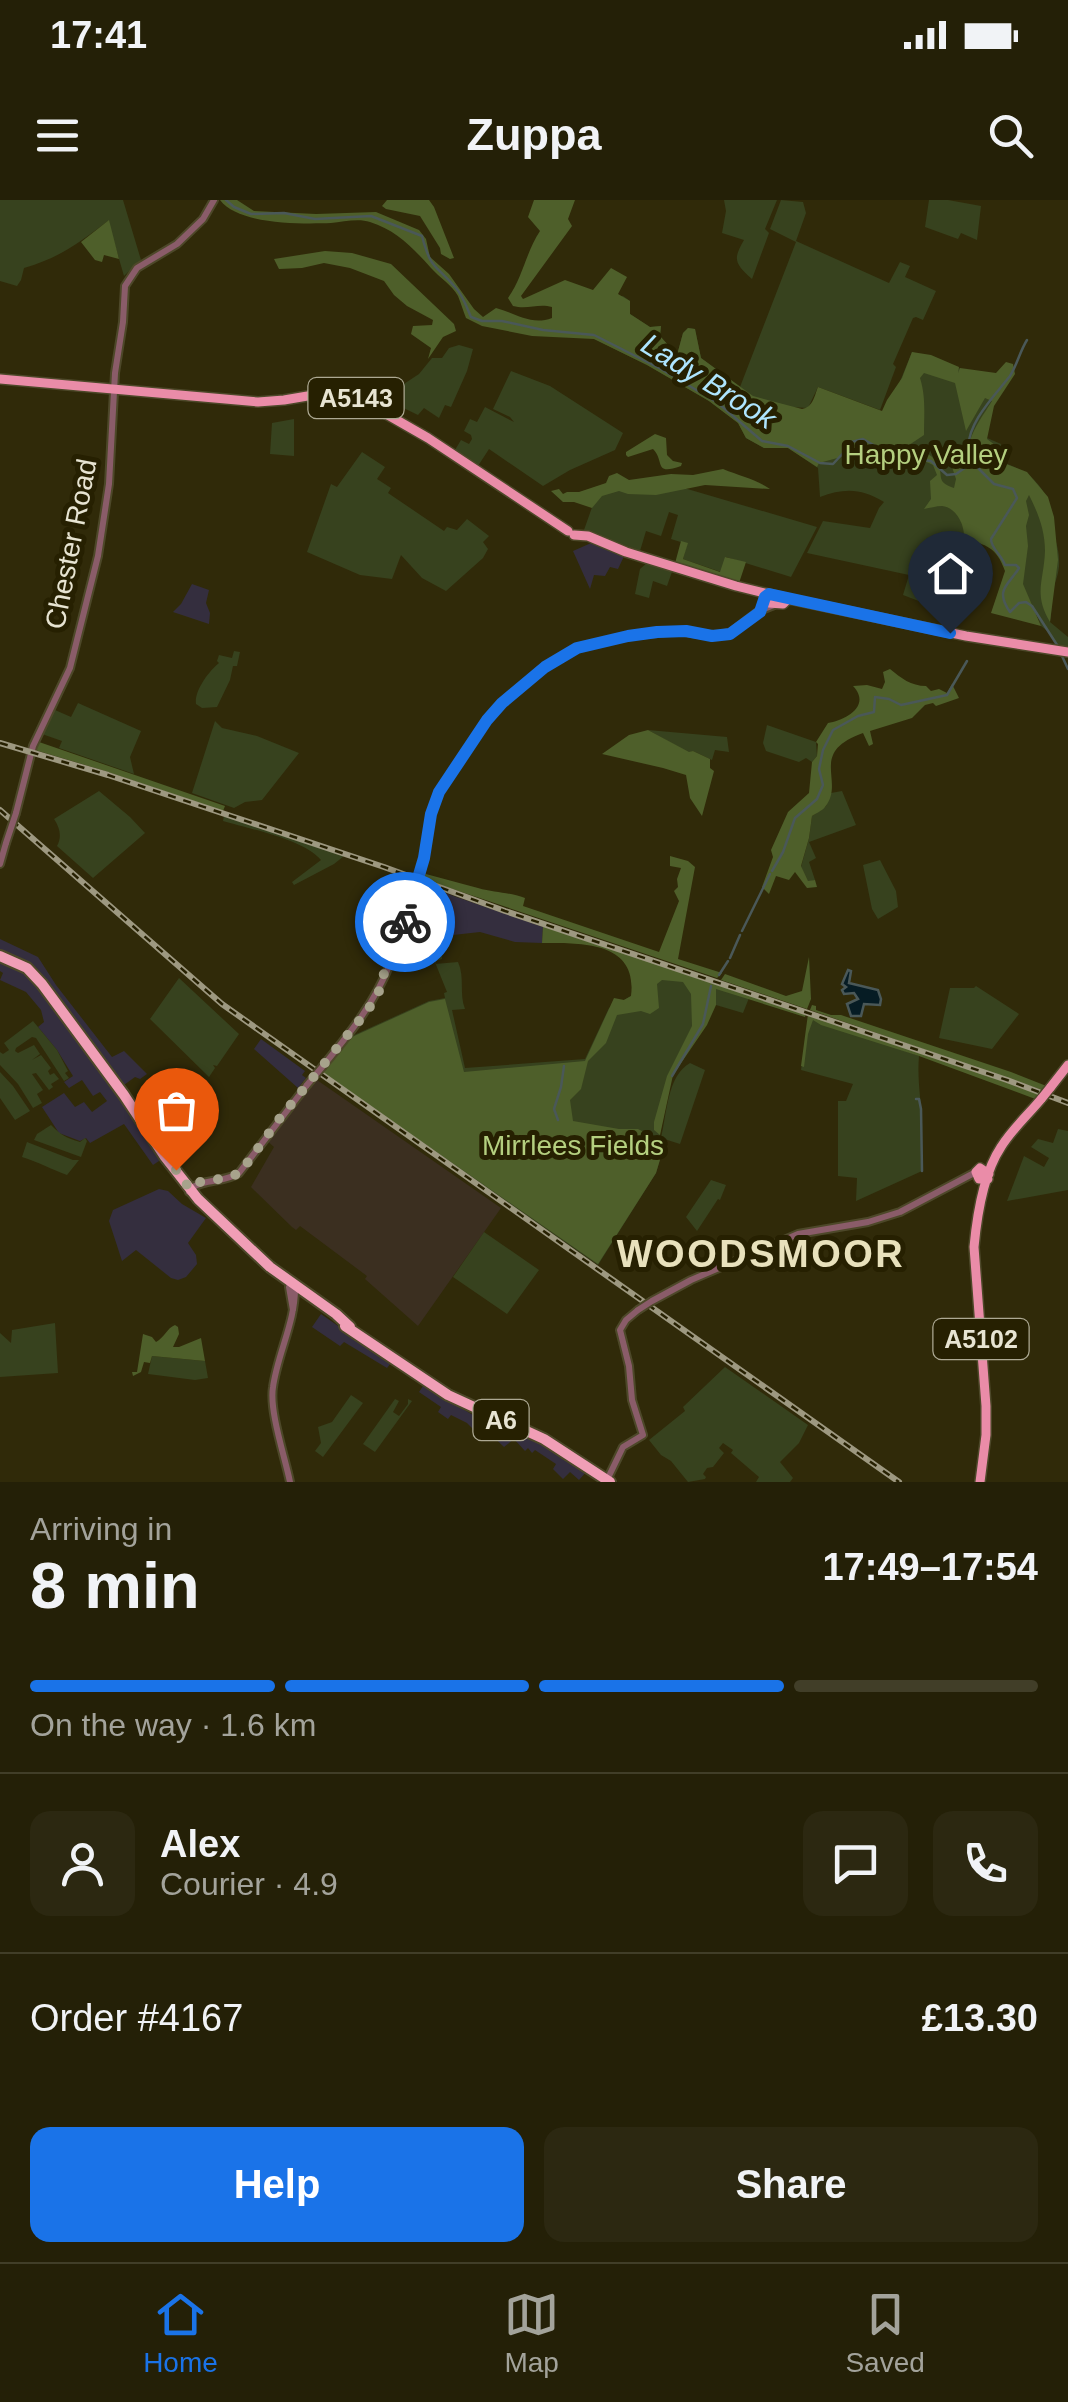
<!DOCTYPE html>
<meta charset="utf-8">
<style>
body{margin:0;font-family:Helvetica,sans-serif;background:#2c2811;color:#f1f3f6;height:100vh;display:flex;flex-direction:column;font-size:38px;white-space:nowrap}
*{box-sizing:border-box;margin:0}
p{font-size:32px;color:#a3a39b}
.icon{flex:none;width:55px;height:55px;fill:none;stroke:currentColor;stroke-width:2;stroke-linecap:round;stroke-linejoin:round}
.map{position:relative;height:1282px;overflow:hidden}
.sheet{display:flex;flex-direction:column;background:#242007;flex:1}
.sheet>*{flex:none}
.pin{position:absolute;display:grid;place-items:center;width:85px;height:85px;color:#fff;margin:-102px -42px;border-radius:50% 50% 50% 0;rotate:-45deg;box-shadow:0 0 10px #0007}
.pin .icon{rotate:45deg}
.courier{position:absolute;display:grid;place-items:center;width:100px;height:100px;margin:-50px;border:8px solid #1a73e8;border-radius:50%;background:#fff;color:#222;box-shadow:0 2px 12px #0007}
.headline em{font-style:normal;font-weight:700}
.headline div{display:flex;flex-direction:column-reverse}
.headline{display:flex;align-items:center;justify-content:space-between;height:170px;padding:0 30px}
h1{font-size:65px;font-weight:700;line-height:75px}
.bar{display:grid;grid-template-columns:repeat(4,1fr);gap:15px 10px;align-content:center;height:120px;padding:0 30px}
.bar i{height:12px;border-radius:8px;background:#413e28}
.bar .selected{background:#1a73e8}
.bar p{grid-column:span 4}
.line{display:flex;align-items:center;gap:25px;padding:0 30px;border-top:2px solid #413e28}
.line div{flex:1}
.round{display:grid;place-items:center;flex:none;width:105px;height:105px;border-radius:20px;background:#2c2811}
.action{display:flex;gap:20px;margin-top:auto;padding:20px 30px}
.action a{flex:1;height:115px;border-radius:20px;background:#1a73e8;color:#fff;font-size:40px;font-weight:700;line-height:115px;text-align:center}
.action a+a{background:#2c2811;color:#f1f3f6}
.status{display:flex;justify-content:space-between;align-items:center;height:70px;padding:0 50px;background:#242007;direction:ltr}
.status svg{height:28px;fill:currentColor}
header{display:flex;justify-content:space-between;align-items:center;height:130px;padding:0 30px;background:#242007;font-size:45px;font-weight:700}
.dock{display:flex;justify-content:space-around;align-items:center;height:140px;border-top:2px solid #413e28;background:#242007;font-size:28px;color:#a3a39b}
.dock a{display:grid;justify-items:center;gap:5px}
.dock .selected{color:#1a73e8}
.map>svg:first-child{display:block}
.commercial{fill:#342e3e}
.medical{fill:#3b2f20}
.green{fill:#37421e}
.forest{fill:#4e5f2a;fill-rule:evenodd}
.water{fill:#061c24;stroke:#4a5858;stroke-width:2.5}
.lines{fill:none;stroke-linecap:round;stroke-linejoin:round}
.stream{stroke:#4a5858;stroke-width:2.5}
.tertiary-casing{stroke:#4d4829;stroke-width:10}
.primary-casing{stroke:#4d4829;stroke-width:12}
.trunk-casing{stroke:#4d4829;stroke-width:14}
.tertiary{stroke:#8a5c69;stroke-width:6}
.primary{stroke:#ea8ca8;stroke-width:9}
.trunk{stroke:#f09eb6;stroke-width:10}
.rail-casing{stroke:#9d9880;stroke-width:6}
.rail{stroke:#262001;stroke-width:2.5;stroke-dasharray:8;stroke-linecap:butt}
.tertiary-bridge-casing{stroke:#4d4829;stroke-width:10;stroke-linecap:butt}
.primary-bridge-casing{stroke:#4d4829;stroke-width:12;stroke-linecap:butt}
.tertiary-bridge{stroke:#8a5c69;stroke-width:6}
.primary-bridge{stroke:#ea8ca8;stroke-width:9}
.done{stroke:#a7a38c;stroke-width:10;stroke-dasharray:0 18}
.route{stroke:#1a73e8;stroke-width:12}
.labels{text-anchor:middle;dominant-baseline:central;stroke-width:10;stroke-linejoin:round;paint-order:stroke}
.shield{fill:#262001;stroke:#ada993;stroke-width:2.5}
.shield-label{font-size:25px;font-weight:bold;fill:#e7e4d2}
.park-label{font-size:28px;fill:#b4cf7f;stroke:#262001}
.street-label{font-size:28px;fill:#e7e4d2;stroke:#262001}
.water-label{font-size:30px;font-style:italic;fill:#aee5fe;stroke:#262001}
.district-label{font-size:38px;font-weight:bold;letter-spacing:2.5px;fill:#e8e1bc;stroke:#262001}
</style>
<div class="status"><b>17:41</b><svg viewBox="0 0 49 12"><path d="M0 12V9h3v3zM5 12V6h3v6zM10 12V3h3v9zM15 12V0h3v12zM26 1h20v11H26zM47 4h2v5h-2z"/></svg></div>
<header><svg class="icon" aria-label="menu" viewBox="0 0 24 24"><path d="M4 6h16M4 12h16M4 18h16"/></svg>Zuppa<svg class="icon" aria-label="search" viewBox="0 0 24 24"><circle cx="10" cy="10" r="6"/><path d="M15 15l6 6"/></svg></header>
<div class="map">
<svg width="1068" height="1282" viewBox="0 0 1068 1282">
<rect width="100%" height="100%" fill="#302a09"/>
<path class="commercial" d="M598 340 626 352 618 369 610 367 605 376 594 375 590 389 573 351Z
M192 384 209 390 206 403 210 413 209 424 173 412 181 404Z
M419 684 543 727 542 743 515 742 480 732 435 737 415 734 409 725 412 704Z
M0 739 38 757 56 785 112 857 124 851 147 874 140 879 135 877 117 890 165 957 153 965 124 924 90 943 86 938 80 941 59 933 42 907 64 893 75 907 84 902 92 912 107 901 100 892 93 896 82 880 69 888 64 882 73 876 57 850 38 827 44 822 41 810 26 792 0 780 3 773 0 771Z
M261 839 305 871 302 875 306 878 298 888 254 849Z
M159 989 168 991 182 1004 206 1018 188 1043 196 1055 197 1064 186 1077 178 1080 171 1078 136 1050 122 1061 109 1021 113 1010Z
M321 1114 391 1163 387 1168 344 1142 340 1146 312 1127Z
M423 1186 480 1219 541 1243 587 1271 579 1280 570 1272 563 1279 553 1269 556 1264 535 1250 532 1253 528 1248 525 1251 514 1239 504 1247 481 1225 475 1231 467 1223 451 1215 448 1219 438 1212 441 1207 419 1192Z"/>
<path class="medical" d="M317 880 501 1008 418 1126 365 1079 367 1076 300 1026 296 1030 292 1027 251 987 274 947 266 940Z"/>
<path class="green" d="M0 0H123L141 60 124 76 108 21C79 43 59 58 24 68L21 80 17 86 0 81Z
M724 0H777L765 29 769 33 752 79C734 63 733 59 744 40L722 33 726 11Z
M781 0 803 2 806 13 796 41 889 83 900 62 910 66 905 77 936 91 923 120 916 117 913 118 893 164 896 167 880 210 818 187 808 208 788 207 883 223 912 152 1005 184 978 234 1001 244 998 261C1035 272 1050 290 1053 328 1054 338 1059 348 1059 359 1060 371 1056 379 1053 390 1051 400 1052 412 1050 422L1068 437V446H1057L1050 433 1041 426 1035 410 1006 380V368L1003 366C1000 346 982 343 965 339 961 363 956 392 937 408L903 395 909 375 807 353 823 321 870 328 879 308 884 302C861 288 844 288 820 297L818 268 788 248H764L746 238 738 223 709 201 647 165 594 139 609 99 623 96 630 101V114L650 127 661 126 660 136 677 155 683 133 688 128 695 129 701 158 740 187 796 42 770 29Z
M929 0H948L981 6 977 40 961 33 958 39 925 27Z
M459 145 473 149 467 171 451 207 445 205 439 218 424 208 418 215 385 199 380 203 378 201 419 174 432 158H442L449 148Z
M511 171 550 186 623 233 615 250 570 270 543 286 489 249 478 266 455 250 461 240 469 244 472 239 471 235 464 231 470 219 477 222 485 207 514 222 510 217 493 209Z
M294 219V256L270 254 272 223Z
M362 252 385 267 377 279 391 288 388 293 444 331 447 327 457 330 467 319 489 336 483 342 488 349 483 358 446 391 422 378 401 355 392 379 360 375 307 352 331 284 337 287Z
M684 288 817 327 791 377 726 357 721 372 683 359 687 344 671 339 678 315 669 312 661 336 646 331 640 351 584 330 596 296 617 290 657 294Z
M648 362 673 369 667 386 653 381 649 398 635 394 640 369Z
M234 451 240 452 237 466H233L230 480 217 507 202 508 196 504C194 491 209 471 219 463L217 461 219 455 232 458Z
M78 503 141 531 130 557 134 574 59 548 62 541 42 534 55 510 71 517Z
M215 521 222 528 257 536 299 553 262 600 245 602 234 608 192 593Z
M767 525 816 542 817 556 812 562 806 558 799 562 766 551 763 543Z
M648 530 727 537 729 552 715 550 712 560 693 551 689 553Z
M99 591 130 617 145 633 93 678 57 646C62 637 60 628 54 619Z
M842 591 856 625 809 642 816 658 809 662 815 680 808 682 801 667 809 638 812 616 826 606 831 593Z
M224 616 333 652 344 656 334 664 294 685 292 682 321 660C303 639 250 629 223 621Z
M880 660 896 691 898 707 878 719 872 709 863 665Z
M443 739 442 759 436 761 435 764 458 762C465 777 459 794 465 809L452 810 465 868 585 859 609 808 631 796 642 759 749 798 743 813 716 805 714 800 672 875 659 939 665 943 656 973 598 1065 321 873 352 836 429 801 445 798 444 793 447 792 426 740Z
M179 778 239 834 217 866 213 865 215 868 209 877 150 819Z
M976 786 1019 814 992 849 939 838 950 788H974Z
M809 817 919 856C917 879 921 899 922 922 923 938 919 954 922 971L856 1001 857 978 838 976V901H846L853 884 801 870Z
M33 821 57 850 68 871 65 873 69 878 64 881 36 838 32 837 16 848 15 851 18 853 34 845 40 854 32 860 41 855 51 868 48 871 50 875 54 873 59 879 51 884 53 887 49 890 36 873 32 874 43 890 37 894 42 903 33 908 18 884 0 865V852L3 854 9 850 4 843Z
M690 863 705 870 680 944 661 938C667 914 667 876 690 863Z
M0 872 13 886 30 911 15 920 0 898Z
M51 925C61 935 66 938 80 942L85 938 87 941 81 957 34 940 37 934Z
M1058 929 1068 931V990L1007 1001 1024 956 1044 967 1049 958 1031 947 1038 939 1053 943Z
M27 942 73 960H79L67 975C53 970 38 962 22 957Z
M711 980 726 985 720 1000 718 999 697 1031 686 1017Z
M484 1032 539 1070 507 1114 453 1077Z
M55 1123 58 1173 0 1177V1133L11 1143 12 1130Z
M152 1156 205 1161 208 1178 195 1180 148 1174Z
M725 1167 808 1225 799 1243 780 1262 793 1278 790 1282H756L759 1277 731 1253 733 1250 723 1243 719 1248 724 1253 713 1267 707 1268 703 1274 706 1277 705 1279 688 1282 671 1261 661 1255 649 1240 685 1211 683 1207Z
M351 1195 363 1203 323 1257 315 1251 321 1243 318 1227 332 1222Z
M395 1199 399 1201 393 1212 399 1216 408 1204V1199L412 1201 375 1252 363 1244Z"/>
<path class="forest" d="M220 0H237L254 11 316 14 376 12 419 30 426 39 430 57 449 74 474 109 483 117 496 108C515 113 531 126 552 118V107C538 103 528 110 513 106L508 98C523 77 526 52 540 31L528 17 534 0H575L568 19 572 26 521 96 523 99 565 80 593 90 611 68 627 77 618 94 630 101V114L650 127 661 126 660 136 677 155 683 133 688 128 695 129 701 158 753 196 802 209C813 207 814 197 818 187L882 211 887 200 902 178 912 152 931 155 959 167 958 173 960 168 996 173 1006 162 1013 164 1015 174 994 206 987 239 995 245 992 253 1000 246 998 261 1027 272 1048 297 1054 317 1058 360 1050 422C1033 393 1044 381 1045 351 1045 330 1038 313 1029 295L1026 301 1029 315 1026 326 1028 346 1023 384 1041 426 991 413 1005 371C996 346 987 346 964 338 965 325 956 307 942 306 936 306 930 308 924 309L931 299 930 281 937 275 933 265C914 255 906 262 888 246L861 248 841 257 819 263 817 267 788 248H764L746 238 738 223 709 201 647 165 594 139 532 136 482 126 466 118C463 111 461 103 458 96 452 85 439 77 431 68 413 48 396 30 370 22 358 18 343 22 331 23 301 24 239 25 220 0ZM924 173 955 183 966 231 985 198 992 201C981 219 965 238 969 260L966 263 955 258 951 264 956 279 954 288C934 281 945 276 937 263 932 253 919 250 909 245L924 235C924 214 926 197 920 178Z
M387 0H429L434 7 454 58 450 59 441 54 440 48 420 16 386 9 382 6Z
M109 20 119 59 104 55 102 62 95 60 81 42Z
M325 51 352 53 391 64 454 124 456 131 443 137 428 159 431 148 411 134 413 126 432 125 433 120 407 106 394 95 384 81 350 68 324 63 302 68 279 69 274 59Z
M655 234 666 238 667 255 673 261 682 263 681 266C653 276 665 261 653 249L628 257 626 255V252Z
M723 269C740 276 755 279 770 289L705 285 656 295 628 294 619 291 602 296 592 308 574 302H563L551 291 559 289 563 294 567 292H579L606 283 609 276 617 273 629 280 671 274 693 275Z
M681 341 688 343 683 359 720 372 725 357 746 362 738 386 674 367Z
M890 469C901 478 911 486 926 486L931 491 939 489 947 493 952 484 959 498 936 506 933 503 925 505 912 518 870 531 873 544 869 546 863 533C807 553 846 581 825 607 822 611 816 613 812 616L809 638 801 666 808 681 815 680 817 687 807 688 795 672 789 680 776 676 769 694 762 687 773 657 771 650 788 612 809 593 812 562 817 556 818 544 816 542 828 523C845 520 872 506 853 486L867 485 882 489 885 482 883 472Z
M648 530 689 552 693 551 710 559V568L714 571 702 616 690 598 686 575 663 568 602 554 629 535Z
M39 542 225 606 223 611 102 570 35 550Z
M670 656 688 661 695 667 678 759 722 773 717 778 420 678 422 673C441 678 459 683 478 688 495 693 509 692 525 698L523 706 659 752 679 701 674 691 678 687 677 679 681 668 670 666Z
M543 726 806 813 805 817 716 789V805L707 825 673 875 660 935 654 930V922L667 876 692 826 691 794 683 782 662 780 657 784 659 808 650 814 641 811 617 815 606 843 588 861 581 889 570 900 573 921 619 929H638L665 943 656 973 598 1064 323 873 352 837 429 802 445 799 464 872 585 861 614 798 624 800 631 796C638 741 581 743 542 743Z
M809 757 811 799 807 809 721 780 725 774 786 796 802 791Z
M812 805 816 806V810L831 815H841L1011 872 1049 887 1045 891 810 810Z
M808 814 1042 894 1038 900 919 856 821 825 813 820 808 834 804 867 801 866Z
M175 1125 178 1127 179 1134 173 1147H179L201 1138 205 1161 152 1156 150 1163 144 1162 141 1172 133 1176 132 1172H137L143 1134 152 1137 156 1142C164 1138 167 1128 175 1125Z"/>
<path class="water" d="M848 770 851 771 849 783 878 790 881 799 880 805 864 804 861 816H851L847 804 858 799 854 793 844 794 842 790 846 787 842 784Z"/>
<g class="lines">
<path class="stream" d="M226 0 234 7 251 14 284 13 315 19 371 16 422 36C431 71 436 64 456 88 463 96 467 108 471 117L482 121H502L543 130 594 135 661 169 718 203 762 241 788 246 820 263 833 264 845 251 848 243 863 239 877 247 894 250 911 258 931 261 947 275 956 274 969 265 978 268 994 284 1013 289 1017 298 991 339C991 349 1002 355 1005 365H1016L1019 368C1009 385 994 389 1010 412L1019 403 1026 402 1032 406 1059 448
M973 265C972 260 969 255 969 250 965 225 996 194 1010 176 1017 165 1020 151 1027 140
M1062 456 1068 469
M772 671 783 652 795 618 817 599 823 585 819 569 823 550 833 530 858 516 874 512 875 497 889 499 901 505 947 495 967 461
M742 731 770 674
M730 758 740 735
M719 775 728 761
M672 876 703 824 711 786
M916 899H919L921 909 922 971
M558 920 554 909 561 887 564 866
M595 933 609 938 612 945 635 940 656 946"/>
<g class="tertiary-casing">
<path id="tertiary" d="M16 613 33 546 70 468 98 356 109 284 115 173 123 122 125 86 137 68 177 44 203 19 214 0
M0 664 6 643
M421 672 431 615 439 592 487 520 502 503 545 467 577 448 628 436 678 431 712 436 730 433 759 411 774 405
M405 725 411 736 408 739H404L403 733 408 732
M403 733 416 689
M390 757 392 763 387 764 385 759Z
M393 760 406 741
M323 866C350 833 374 804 390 764
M189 992 190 989C205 978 224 983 239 973L307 885
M289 1087 293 1110
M652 1101 691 1080 798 1034 868 1022 900 1012 976 972
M607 1280 623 1247 643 1235 632 1200 629 1166 620 1130 626 1120 638 1110
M290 1282C285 1257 269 1211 273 1187 278 1152 296 1121 295 1085"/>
</g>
<g class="primary-casing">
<path id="primary" d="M0 179 258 202 284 200 331 192 360 199 428 238 568 331
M574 335 588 336 626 352 736 386 789 399 966 436 1068 452
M769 394 765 399 769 403 783 404 786 401 785 398
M1050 888 1068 865
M988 979H979L976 972 980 968 989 974
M980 1282 986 1235V1206L974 1047C977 1015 983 974 1001 947 1012 929 1029 914 1042 898"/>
</g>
<g class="trunk-casing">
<path id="trunk" d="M0 756 27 768 42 784 124 895 165 957 198 999 270 1067 336 1114 350 1127
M345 1126 448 1195 544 1239 610 1282"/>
</g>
<use href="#tertiary" class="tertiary"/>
<use href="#primary" class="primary"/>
<use href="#trunk" class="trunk"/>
<g class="rail-casing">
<path id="rail" d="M0 543 108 575 384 667 505 711 1007 880 1068 903
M0 610 222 804 899 1282"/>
</g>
<use href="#rail" class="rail"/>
<g class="tertiary-bridge-casing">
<path id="tertiary-bridge" d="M6 643 16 613
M416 689 421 672
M307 885 323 866
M638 1110 652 1101"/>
</g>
<g class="primary-bridge-casing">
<path id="primary-bridge" d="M1042 898 1050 888"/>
</g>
<use href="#tertiary-bridge" class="tertiary-bridge"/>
<use href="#primary-bridge" class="primary-bridge"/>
</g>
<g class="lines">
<path class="done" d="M176 970 190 989 200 982 227 978 240 973 280 918 368 810 382 786 386 759 391 758 402 737 405 722"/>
<path class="route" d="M405 722 424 658 431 614 439 592 487 520 502 503 545 467 577 448 628 436 657 432 686 431 712 436 730 434 760 412 765 397 769 394 950 433"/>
</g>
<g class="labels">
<g class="shield">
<rect x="308.5" y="178" width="95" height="40" rx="8"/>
<rect x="933.5" y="1119" width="95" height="40" rx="8"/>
<rect x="473.5" y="1200" width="55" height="40" rx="8"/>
</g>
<g class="shield-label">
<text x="356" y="198">A5143</text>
<text x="981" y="1139">A5102</text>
<text x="501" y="1220">A6</text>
</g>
<g class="park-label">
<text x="926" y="254">Happy Valley</text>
<text x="573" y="945">Mirrlees Fields</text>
</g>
<g class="street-label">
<text transform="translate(71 344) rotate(-79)">Chester Road</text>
</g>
<g class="water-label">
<text transform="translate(709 181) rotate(32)">Lady Brook</text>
</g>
<g class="district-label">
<text x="761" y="1054">WOODSMOOR</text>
</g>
</g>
</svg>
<div class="pin" style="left:176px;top:970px;background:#ea580c"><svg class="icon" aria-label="bag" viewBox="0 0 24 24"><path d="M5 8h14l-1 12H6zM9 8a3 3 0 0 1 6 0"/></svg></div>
<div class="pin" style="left:950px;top:433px;background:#1f2937"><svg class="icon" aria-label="home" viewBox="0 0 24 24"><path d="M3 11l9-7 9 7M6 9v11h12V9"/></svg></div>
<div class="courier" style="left:405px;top:722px"><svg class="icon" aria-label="bike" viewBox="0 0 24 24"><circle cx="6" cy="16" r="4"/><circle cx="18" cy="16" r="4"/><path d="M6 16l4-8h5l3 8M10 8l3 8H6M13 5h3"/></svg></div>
</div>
<section class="sheet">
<div class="headline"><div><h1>8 min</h1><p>Arriving in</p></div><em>17:49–17:54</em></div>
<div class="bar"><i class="selected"></i><i class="selected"></i><i class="selected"></i><i></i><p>On the way · 1.6 km</p></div>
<div class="line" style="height:180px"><a class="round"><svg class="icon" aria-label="person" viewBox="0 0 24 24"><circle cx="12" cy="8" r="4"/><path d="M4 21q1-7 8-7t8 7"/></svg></a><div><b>Alex</b><p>Courier · 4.9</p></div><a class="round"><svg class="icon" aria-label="chat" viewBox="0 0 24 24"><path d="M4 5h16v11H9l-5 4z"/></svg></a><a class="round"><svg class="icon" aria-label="phone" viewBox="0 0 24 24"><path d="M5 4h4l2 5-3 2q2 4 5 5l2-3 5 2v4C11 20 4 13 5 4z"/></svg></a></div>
<div class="line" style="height:130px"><div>Order #4167</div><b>£13.30</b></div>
<div class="action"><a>Help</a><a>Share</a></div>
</section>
<nav class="dock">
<a class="selected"><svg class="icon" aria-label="home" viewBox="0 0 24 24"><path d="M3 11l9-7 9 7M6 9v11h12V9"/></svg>Home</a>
<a><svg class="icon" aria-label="map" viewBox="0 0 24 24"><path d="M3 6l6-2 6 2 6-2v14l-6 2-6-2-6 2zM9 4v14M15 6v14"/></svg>Map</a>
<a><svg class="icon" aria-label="saved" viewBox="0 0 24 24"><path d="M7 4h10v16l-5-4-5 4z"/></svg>Saved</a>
</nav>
